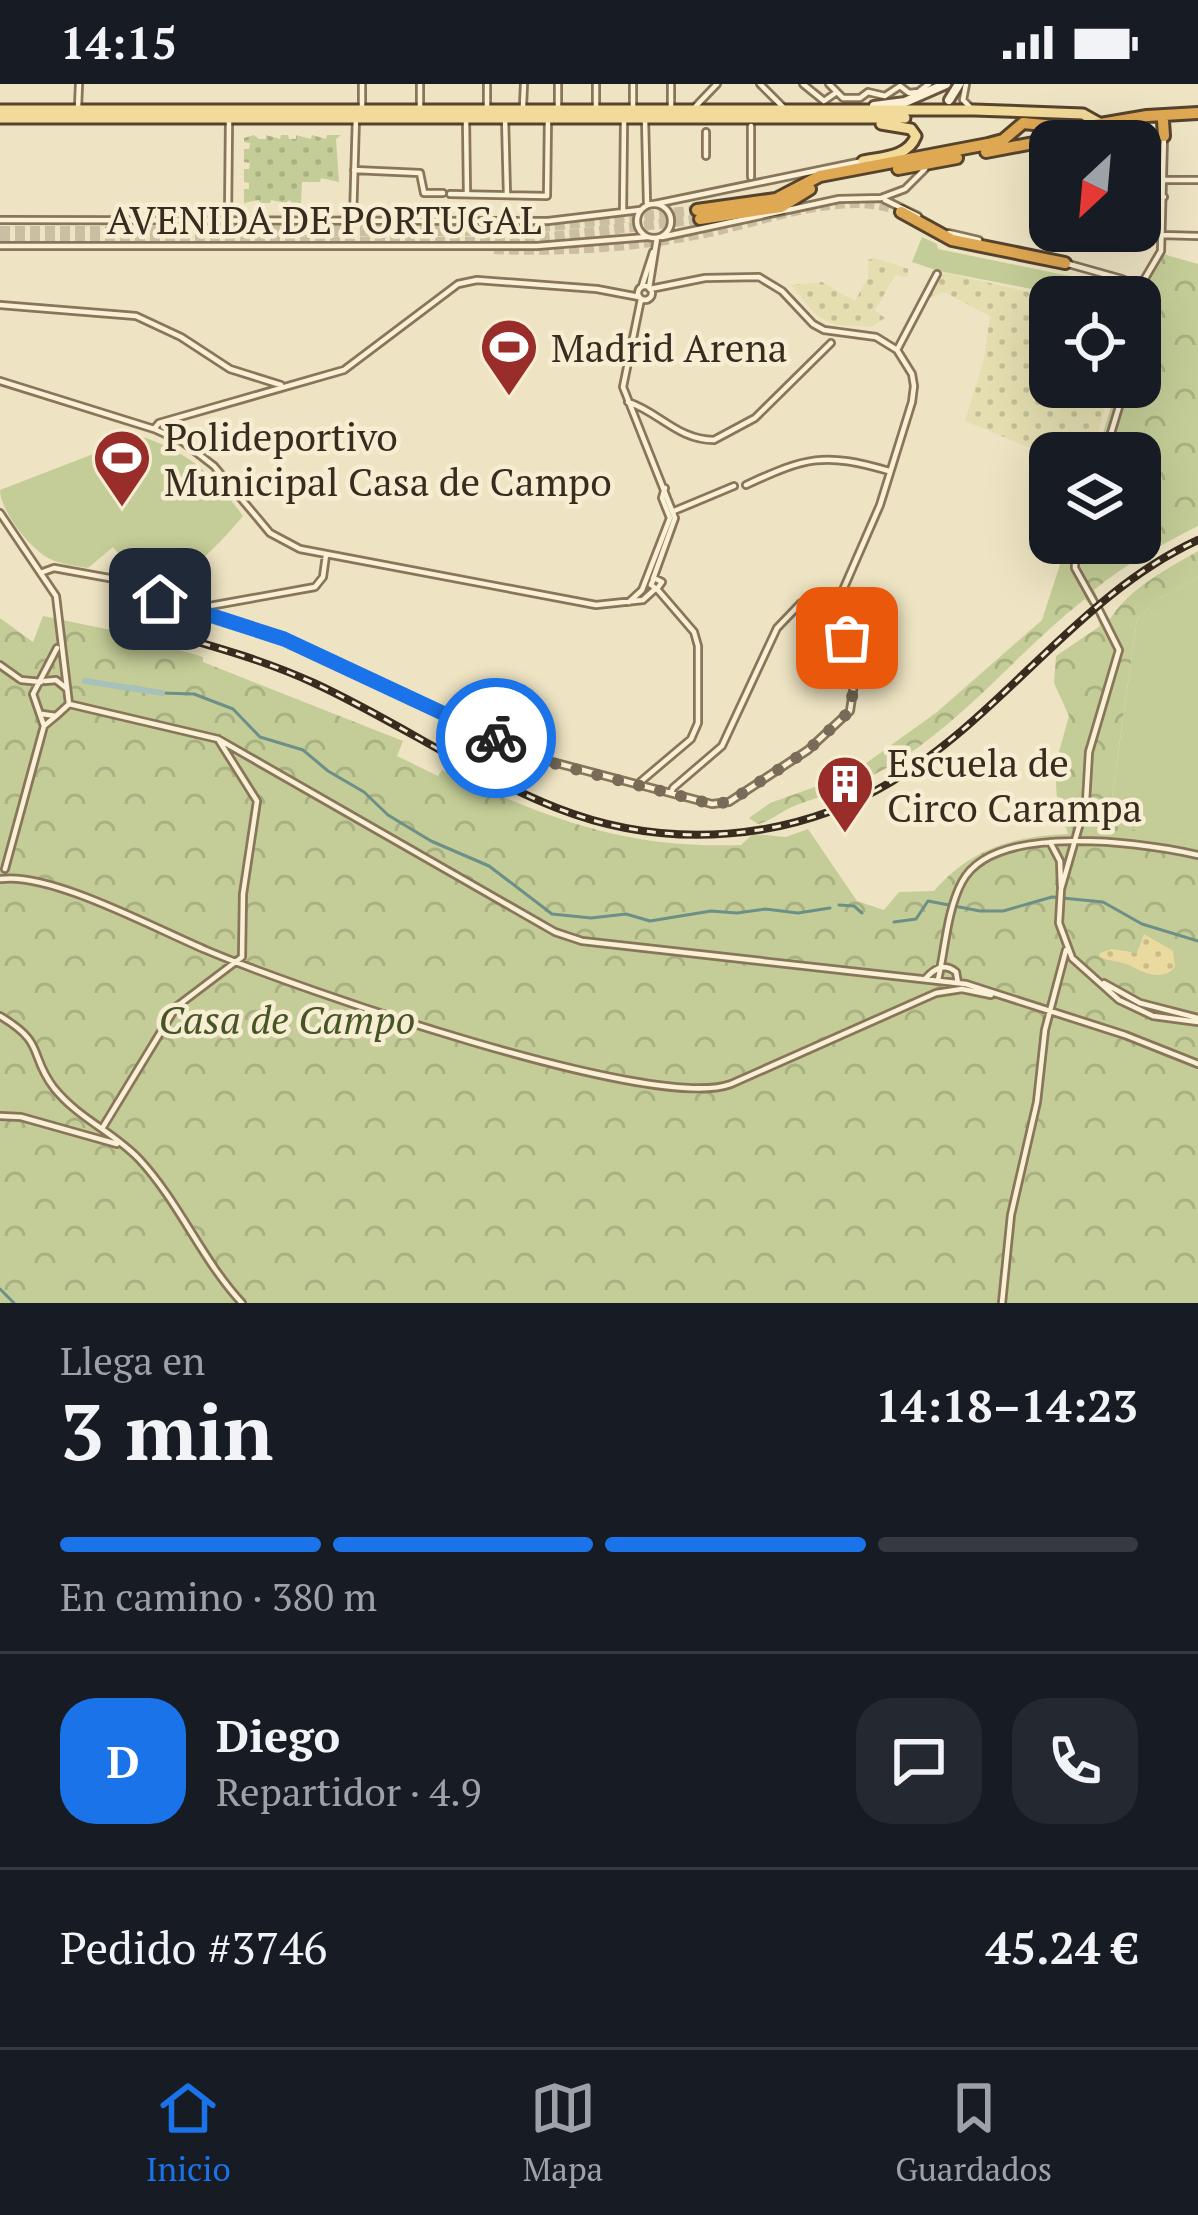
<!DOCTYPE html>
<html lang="es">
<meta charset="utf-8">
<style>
body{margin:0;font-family:"PT Serif",serif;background:#242831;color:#f1f3f6;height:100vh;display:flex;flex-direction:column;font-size:45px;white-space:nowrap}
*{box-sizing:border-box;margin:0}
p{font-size:39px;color:#9ea1a6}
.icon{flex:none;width:66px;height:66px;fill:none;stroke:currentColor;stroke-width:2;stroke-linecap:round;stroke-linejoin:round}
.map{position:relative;height:1219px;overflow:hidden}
.side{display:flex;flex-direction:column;background:#171b24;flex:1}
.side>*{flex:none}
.needle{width:78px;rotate:206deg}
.controls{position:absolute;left:1029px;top:36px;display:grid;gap:24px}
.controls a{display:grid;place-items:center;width:132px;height:132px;border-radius:24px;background:#171b24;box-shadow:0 12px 48px #0002;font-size:60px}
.pin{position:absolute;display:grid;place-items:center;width:102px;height:102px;color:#fff;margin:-51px;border-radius:24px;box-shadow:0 6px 18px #0006}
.courier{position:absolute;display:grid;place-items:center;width:120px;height:120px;margin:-60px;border:9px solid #1a73e8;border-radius:50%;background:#fff;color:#222;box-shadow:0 3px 15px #0007}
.head em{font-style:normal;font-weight:700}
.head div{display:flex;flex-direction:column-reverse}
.head{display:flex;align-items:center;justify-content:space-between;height:204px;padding:0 60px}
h1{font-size:78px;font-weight:700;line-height:90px}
.bar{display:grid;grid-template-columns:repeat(4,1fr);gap:18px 12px;align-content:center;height:144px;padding:0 60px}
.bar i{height:15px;border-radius:9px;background:#363941}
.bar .active{background:#1a73e8}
.bar p{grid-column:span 4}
.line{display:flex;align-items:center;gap:30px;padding:0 60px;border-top:3px solid #363941}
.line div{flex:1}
.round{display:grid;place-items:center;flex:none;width:126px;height:126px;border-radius:36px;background:#242831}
.status{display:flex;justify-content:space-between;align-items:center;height:84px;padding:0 60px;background:#171b24;direction:ltr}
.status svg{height:33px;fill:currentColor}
.tab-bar{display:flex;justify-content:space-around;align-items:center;height:168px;border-top:3px solid #363941;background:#171b24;font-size:33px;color:#9ea1a6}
.tab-bar a{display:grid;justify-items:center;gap:6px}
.tab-bar .active{color:#1a73e8}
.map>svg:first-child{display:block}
.farmland{fill:url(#farmland-dots)}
.green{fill:#c4cd97}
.forest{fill:url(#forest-crowns)}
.sand{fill:url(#sand-dots)}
.garden{fill:url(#garden-dots)}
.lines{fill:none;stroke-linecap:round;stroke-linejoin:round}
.stream{stroke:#6c8f88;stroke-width:3}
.canal{stroke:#a5c1ba;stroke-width:6}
.highway-tunnel{stroke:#cabfa2;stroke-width:10;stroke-dasharray:10 5;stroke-linecap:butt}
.street-casing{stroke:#897559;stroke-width:10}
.secondary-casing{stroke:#6b563d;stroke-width:14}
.primary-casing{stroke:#56432e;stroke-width:15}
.highway-casing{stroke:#56432e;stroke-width:16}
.street{stroke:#f9f0d6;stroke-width:4.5}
.secondary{stroke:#f9f0d6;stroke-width:8}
.primary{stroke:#f2db9a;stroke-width:9}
.highway{stroke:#dfa853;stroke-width:10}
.rail-casing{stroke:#382c1e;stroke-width:8}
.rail{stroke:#f6edd2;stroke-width:3;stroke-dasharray:9;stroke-linecap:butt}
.done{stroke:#786c58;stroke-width:12;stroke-dasharray:0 21.6}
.route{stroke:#1a73e8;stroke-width:15}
.labels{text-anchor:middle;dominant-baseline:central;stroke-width:9;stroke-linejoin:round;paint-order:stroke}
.street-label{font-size:39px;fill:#382c1e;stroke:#f6edd2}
.poi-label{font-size:39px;fill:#382c1e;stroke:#f6edd2;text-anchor:start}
.park-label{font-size:39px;font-style:italic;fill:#465524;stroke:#f6edd2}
</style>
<div class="status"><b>14:15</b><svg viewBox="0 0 49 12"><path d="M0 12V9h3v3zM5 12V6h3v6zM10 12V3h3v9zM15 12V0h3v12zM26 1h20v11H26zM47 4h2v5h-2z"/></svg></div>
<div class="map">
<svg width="1198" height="1219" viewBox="0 0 1198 1219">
<defs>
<pattern id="farmland-dots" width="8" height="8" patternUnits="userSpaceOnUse" patternTransform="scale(3)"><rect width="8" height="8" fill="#e4deb0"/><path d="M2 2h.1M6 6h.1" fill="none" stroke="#c4bf97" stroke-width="1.8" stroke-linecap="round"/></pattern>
<pattern id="forest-crowns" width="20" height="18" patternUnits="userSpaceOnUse" patternTransform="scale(3)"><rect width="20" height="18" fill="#c4cd97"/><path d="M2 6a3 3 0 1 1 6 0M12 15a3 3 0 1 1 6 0" fill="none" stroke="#a9b082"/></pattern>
<pattern id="sand-dots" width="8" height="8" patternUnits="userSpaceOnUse" patternTransform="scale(3)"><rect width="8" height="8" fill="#ebdaa0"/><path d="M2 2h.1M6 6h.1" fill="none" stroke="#cabb89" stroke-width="1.8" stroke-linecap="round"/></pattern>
<pattern id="garden-dots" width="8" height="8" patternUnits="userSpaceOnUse" patternTransform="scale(3)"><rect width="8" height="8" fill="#c4cd97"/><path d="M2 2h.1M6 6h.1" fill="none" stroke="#a9b082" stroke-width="1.8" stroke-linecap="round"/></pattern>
</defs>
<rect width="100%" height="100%" fill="#eee4c3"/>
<path class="farmland" d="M875 174 908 185V193L895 191 875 226 885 234 872 243 836 241 817 232 791 201 822 198 855 217 868 194V176Z
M942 188 1050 213V303H1111L1092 369 1050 372 965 337 984 275 990 232 944 208 928 215Z"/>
<path class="green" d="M922 153 937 160 938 165 1113 201 1125 213H1073L939 187 912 178Z
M140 352C191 369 212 390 243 432 217 463 193 487 157 505L144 500 113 463 88 484C75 482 61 480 50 475 31 466 0 427 0 406Z
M1198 493V758L1108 742 1137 535 1159 515Z"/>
<path class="forest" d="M1163 170 1198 180V442C1161 461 1127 479 1094 506L1098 515 1090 521 1085 515C1021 565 969 631 901 675 870 696 834 708 799 720 784 725 772 737 758 740L749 734 770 719 851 690 937 628 1042 536 1067 459H1140V369H1097L1117 303H1140V226L1146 224 1145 201Z
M1198 467V493L1159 515 1137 535 1108 741 1198 758V1219H0V534L33 558 43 532 111 546 203 573V578L403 657 397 672 438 692 442 686C548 734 623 765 741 761L753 750 786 753 808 745 857 817 884 826 899 808 934 807C971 765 1013 752 1068 750L1057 716 1055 682 1069 632 1054 599 1056 572 1100 542 1095 528 1102 525 1110 535C1130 504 1167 485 1198 467Z"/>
<path class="sand" d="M1144 850 1173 867 1175 883C1162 898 1144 889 1129 881 1121 877 1108 877 1099 873L1100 869 1112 865 1137 869Z"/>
<path class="garden" d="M254 51 259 55H266V51L280 55 281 51H288L289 55H296V51L311 55 312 51 326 55 327 51H341L336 55 339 98 321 94 320 98H302L301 119H291L290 116 285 119 271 116 270 119H260L259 116 244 119V105H249V99L244 98V85H249L250 79 244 78V65H249L250 59 244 58V54Z"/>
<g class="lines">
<path class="stream" d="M162 609 194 610 233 625 260 653 303 666 328 687 364 708 388 731 431 757 489 782 552 830 591 834 626 830 650 837 711 827 737 829 765 825 798 829 830 824
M839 821 854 822 862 829
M894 838 916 835 928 817 980 827H1003L1052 813 1103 818 1142 840 1198 857
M0 1205 14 1219"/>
<path class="canal" d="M85 597 162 609"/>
<path class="highway-tunnel" d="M0 147H507L697 126
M0 156 508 158 700 135
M494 165C562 168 633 163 700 150 756 140 848 102 901 128"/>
<g class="street-casing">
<path id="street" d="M596 0V22
M760 0 786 26
M803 0 824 17 837 8
M829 0 843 14H860L868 8 885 12 900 2 909 9 918 8 929 0
M966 0 963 16 970 23
M523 22 524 0
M696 22 717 0
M420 23V0
M78 24 79 0
M362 24V0
M487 24V0
M558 24V0
M633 24V0
M671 27V0
M505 33 507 111
M466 35 467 110
M645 35 647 119
M751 42V93
M706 72V48
M354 86 420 89 424 109H443
M1164 96H1198
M450 110 547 112 548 33
M1140 112 1164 113
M885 116 918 132
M637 137a17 17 0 1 1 34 0a17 17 0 1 1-34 0Z
M655 120 863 77
M623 128 624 38
M228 133 229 37
M353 135 356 33
M0 136 548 137 640 126
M949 149 979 156
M1162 151 1198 152
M662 153 839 115 881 114 905 105 925 85
M0 162H537L647 153
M1065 179 1122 195 1130 199 1138 213
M1131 199 1144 196 1161 167 1164 52
M642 202 653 168
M638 209a7 7 0 1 1 14 0a7 7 0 1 1-14 0Z
M649 204 657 154
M641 215 623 303 675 434 653 495
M0 221 136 232 181 253 230 285 281 301
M1140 248 1144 196
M897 266 937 190
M0 297 154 345 183 358 214 382 270 449 300 465 596 521 643 516 655 505
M628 318C659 328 678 356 714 356L755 334 831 259
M154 345 159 339 344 286 458 200 477 196 597 205 639 213
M1105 369 1125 303
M746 401C806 373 824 368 889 387
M674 427 734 402
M0 429 56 512 69 620
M1075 459V484L1094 518
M43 488 54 484 109 494 284 555 545 676 712 720 729 718 808 666 850 627 854 600 839 515 880 421 912 318 914 302 912 290 897 266 876 253 824 246 813 240 782 207 759 193 705 194 650 205
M654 494 662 498 657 505 651 501Z
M629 518 642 506 670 434 662 414 665 404
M1099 526 1119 566 1089 668 1086 718 1061 805 1059 839 1072 874 1119 916 1153 932 1198 938
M199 528 204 523 315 503 323 493 326 471
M0 581 21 596 41 598
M45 597 56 596 66 604
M69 620 218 655 555 848 582 857 966 900 1125 951 1198 980
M42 630 56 632 68 621
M44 642 33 610 57 564
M639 699 691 655 698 639V562L694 548 657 505
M671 709 673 704 722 662 777 544 801 519
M1050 758 1060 777 1061 803
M5 785 44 642 56 632
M1 795C51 788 156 845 206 866 293 903 654 1029 731 1000L936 909 962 905 991 911
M925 895C934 885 944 878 956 888L958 899
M938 896C945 866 947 826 962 798 994 737 1142 759 1198 771
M1104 899 1140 919 1198 934
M0 932C47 960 28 970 54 1004 79 1035 112 1047 139 1075 179 1118 202 1176 242 1219
M0 1032 21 1033 117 1060
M103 1043 176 923 242 873 243 810 257 717 218 655
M1002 1219 1011 1131 1037 1018 1045 946 1066 866"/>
</g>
<g class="secondary-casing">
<path id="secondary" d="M949 16 959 0
M874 22 905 18 946 0"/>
</g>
<g class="primary-casing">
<path id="primary" d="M0 26H974L1083 30 1099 39
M0 34H905
M863 77C883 73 908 73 916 52L911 45 881 40"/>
</g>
<g class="highway-casing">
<path id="highway" d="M1163 37 1164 52
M986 68 1086 49
M898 85 957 74
M697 126 776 115 820 92 988 60 1003 56 1023 39 1077 44 1147 32 1198 29
M901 128 952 156 1065 179
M700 135 781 123 810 105"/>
</g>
<use href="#street" class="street"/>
<use href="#secondary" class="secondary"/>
<use href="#primary" class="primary"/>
<use href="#highway" class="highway"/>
<g class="rail-casing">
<path id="rail" d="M115 534C181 554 251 570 314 599 397 637 473 691 557 724 666 767 791 758 891 698 1004 631 1078 511 1198 456"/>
</g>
<use href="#rail" class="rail"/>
</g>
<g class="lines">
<path class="done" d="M496 654 558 681 712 720 729 718 808 666 850 627 854 600 847 554"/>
<path class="route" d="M160 515 284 555 496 654"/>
</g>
<defs>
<g id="stadium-pin" transform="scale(3)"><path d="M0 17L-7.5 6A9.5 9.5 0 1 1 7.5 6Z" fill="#982d29" stroke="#f6edd2"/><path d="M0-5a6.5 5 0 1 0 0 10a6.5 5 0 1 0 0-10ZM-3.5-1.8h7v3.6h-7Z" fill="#fff"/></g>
<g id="building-pin" transform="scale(3)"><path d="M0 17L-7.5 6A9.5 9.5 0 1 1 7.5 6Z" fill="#982d29" stroke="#f6edd2"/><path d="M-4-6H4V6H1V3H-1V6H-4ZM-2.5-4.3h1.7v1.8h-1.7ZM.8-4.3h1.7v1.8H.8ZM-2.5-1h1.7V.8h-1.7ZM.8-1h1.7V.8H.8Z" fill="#fff"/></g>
</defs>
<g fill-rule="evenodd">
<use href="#stadium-pin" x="509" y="263"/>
<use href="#stadium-pin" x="122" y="374"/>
<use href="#building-pin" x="845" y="700"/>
</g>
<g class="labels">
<g class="street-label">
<text x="324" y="135">AVENIDA DE PORTUGAL</text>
</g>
<g class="poi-label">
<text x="551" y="263">Madrid Arena</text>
<text x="164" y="352">Polideportivo<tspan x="164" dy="45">Municipal Casa de Campo</tspan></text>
<text x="887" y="678">Escuela de<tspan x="887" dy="45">Circo Carampa</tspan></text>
</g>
<g class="park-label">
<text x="287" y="935">Casa de Campo</text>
</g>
</g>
</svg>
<div class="controls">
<a><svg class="needle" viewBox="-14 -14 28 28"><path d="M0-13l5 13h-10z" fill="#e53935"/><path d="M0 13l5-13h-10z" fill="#9ea1a6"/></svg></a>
<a><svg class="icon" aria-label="locate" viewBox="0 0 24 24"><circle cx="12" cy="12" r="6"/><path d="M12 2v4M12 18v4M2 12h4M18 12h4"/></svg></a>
<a><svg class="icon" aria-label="layers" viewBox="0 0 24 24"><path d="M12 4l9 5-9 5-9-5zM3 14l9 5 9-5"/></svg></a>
</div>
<div class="pin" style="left:847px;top:554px;background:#ea580c"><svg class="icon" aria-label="bag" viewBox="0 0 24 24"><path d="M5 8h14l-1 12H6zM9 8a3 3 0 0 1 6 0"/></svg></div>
<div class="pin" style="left:160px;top:515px;background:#1f2937"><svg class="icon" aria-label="home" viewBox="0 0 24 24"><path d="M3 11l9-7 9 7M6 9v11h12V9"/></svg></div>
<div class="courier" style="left:496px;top:654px"><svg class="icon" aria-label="bike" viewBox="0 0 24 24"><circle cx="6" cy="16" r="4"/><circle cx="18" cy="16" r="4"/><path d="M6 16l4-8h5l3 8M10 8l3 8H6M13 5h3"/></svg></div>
</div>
<section class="side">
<div class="head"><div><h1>3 min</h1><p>Llega en</p></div><em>14:18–14:23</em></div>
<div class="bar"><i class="active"></i><i class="active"></i><i class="active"></i><i></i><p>En camino · 380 m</p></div>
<div class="line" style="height:216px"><b class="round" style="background:#1a73e8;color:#fff">D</b><div><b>Diego</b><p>Repartidor · 4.9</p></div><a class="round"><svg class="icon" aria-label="chat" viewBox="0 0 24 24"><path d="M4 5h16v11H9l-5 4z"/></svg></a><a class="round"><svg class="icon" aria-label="phone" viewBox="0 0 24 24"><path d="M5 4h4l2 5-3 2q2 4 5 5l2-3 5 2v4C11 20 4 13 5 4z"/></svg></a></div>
<div class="line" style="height:156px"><div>Pedido #3746</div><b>45.24 €</b></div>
</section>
<nav class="tab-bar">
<a class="active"><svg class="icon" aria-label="home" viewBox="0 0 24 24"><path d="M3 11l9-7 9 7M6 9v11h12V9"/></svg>Inicio</a>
<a><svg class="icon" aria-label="map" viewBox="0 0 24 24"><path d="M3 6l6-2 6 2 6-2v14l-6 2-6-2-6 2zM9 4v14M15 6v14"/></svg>Mapa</a>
<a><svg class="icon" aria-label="saved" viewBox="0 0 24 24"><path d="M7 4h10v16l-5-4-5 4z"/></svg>Guardados</a>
</nav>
